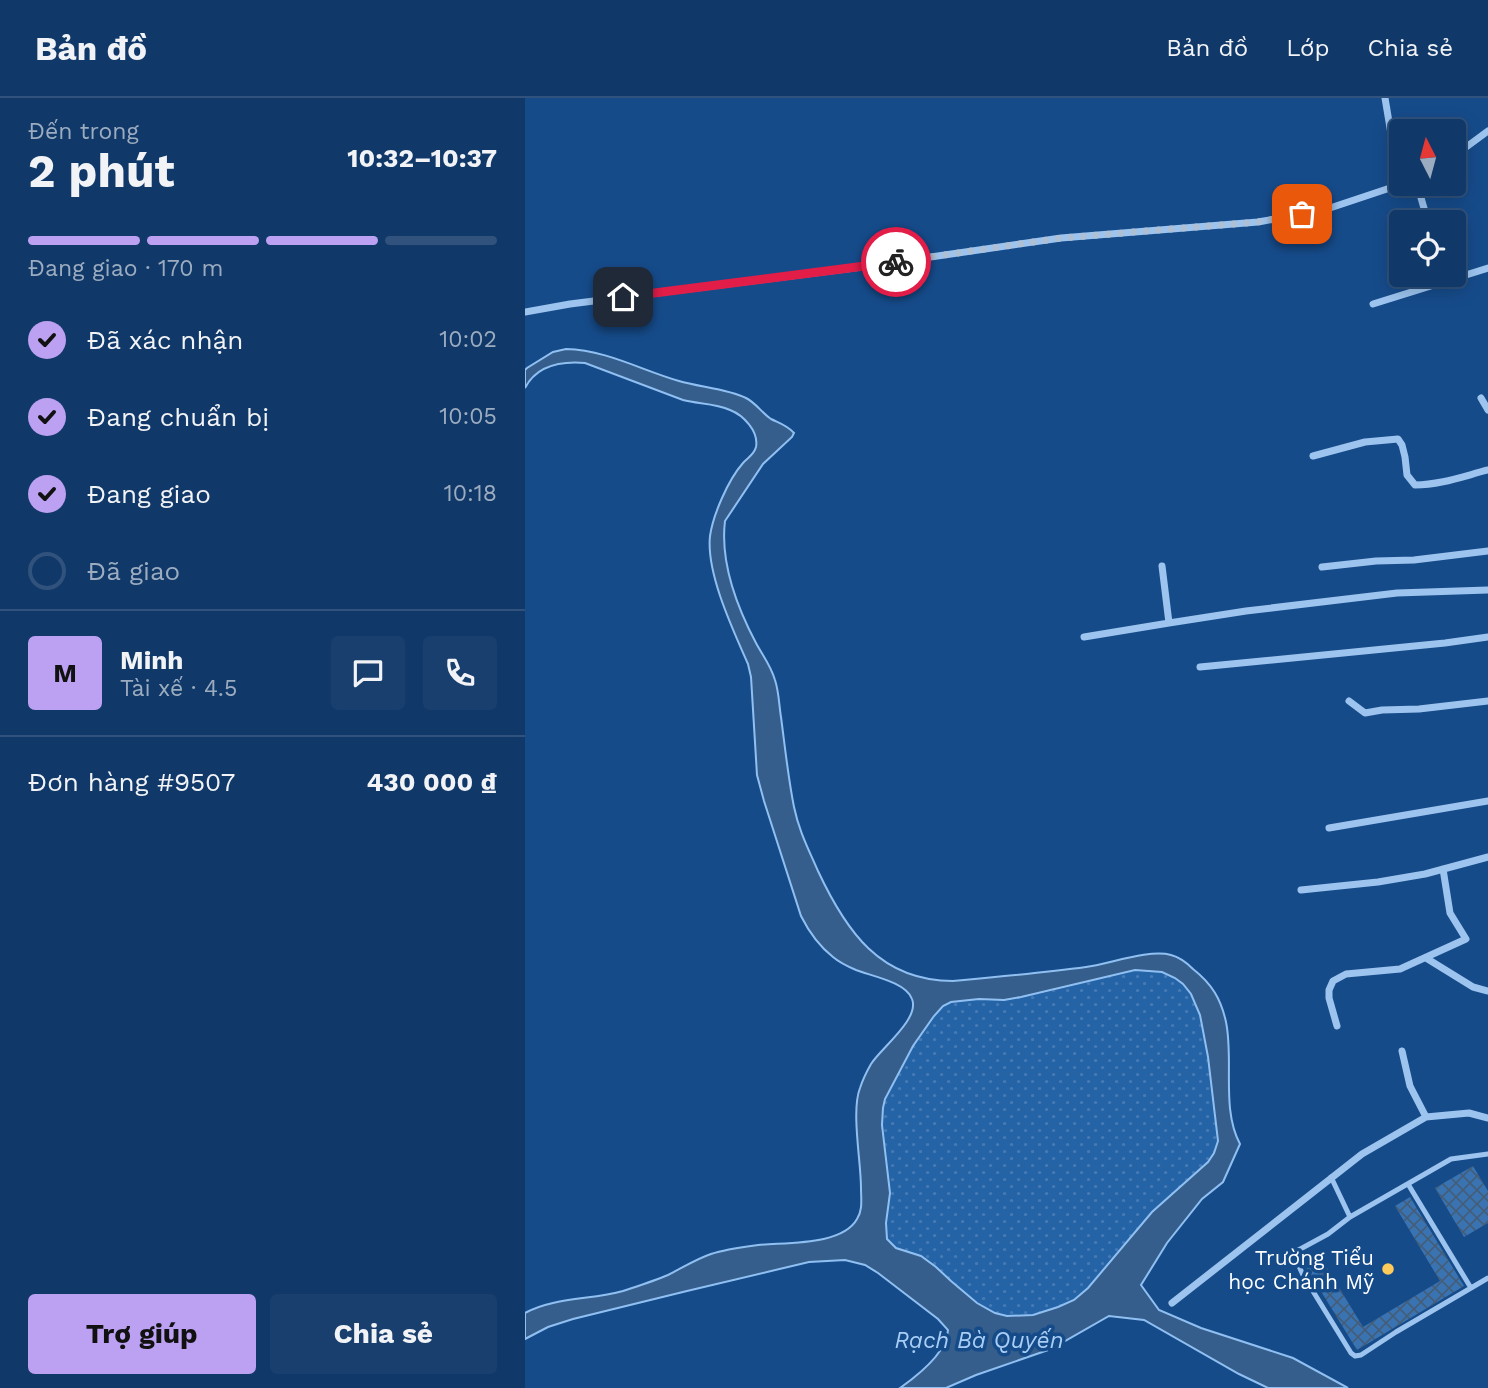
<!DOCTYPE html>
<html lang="vi">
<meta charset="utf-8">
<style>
body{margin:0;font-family:"Work Sans",sans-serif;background:#193f6e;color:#f1f3f6;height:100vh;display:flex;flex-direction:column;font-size:26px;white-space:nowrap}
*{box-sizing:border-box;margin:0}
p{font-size:23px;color:#9cacc0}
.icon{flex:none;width:38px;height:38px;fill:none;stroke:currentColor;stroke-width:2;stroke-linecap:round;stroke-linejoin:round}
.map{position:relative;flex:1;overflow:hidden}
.side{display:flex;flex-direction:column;background:#103868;width:525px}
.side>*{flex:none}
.needle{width:46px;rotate:354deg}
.fabs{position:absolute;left:864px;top:21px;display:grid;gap:14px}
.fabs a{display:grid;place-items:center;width:77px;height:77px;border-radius:7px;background:#103868;box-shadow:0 4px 18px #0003,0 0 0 2px #30527c;font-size:35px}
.pin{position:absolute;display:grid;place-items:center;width:60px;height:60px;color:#fff;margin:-30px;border-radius:14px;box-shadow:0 4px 10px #0006}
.courier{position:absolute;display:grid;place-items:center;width:70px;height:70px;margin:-35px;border:5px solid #e11d48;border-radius:50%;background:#fff;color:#222;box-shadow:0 2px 9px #0007}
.summary em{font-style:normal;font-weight:700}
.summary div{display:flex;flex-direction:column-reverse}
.summary{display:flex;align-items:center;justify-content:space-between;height:119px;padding:0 28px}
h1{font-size:46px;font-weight:700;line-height:52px}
.bar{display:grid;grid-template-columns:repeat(4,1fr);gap:10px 7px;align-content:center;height:84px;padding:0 28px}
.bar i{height:9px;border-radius:5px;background:#30527c}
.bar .on{background:#bca0f2}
.bar p{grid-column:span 4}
.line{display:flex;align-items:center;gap:18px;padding:0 28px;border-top:2px solid #30527c}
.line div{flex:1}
.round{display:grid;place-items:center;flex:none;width:74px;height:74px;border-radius:7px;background:#193f6e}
ol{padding:0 28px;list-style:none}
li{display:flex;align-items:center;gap:21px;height:77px}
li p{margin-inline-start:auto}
li .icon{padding:7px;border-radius:50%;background:#bca0f2;color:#111;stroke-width:4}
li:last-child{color:#9cacc0}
li i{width:38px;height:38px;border:4px solid #30527c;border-radius:50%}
.action{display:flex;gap:14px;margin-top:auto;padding:14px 28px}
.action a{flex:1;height:80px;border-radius:7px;background:#bca0f2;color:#111;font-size:28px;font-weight:700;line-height:80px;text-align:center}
.action a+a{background:#193f6e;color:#f1f3f6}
header{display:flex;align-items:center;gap:42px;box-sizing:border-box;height:98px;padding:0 35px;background:#103868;border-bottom:2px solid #30527c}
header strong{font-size:33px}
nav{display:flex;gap:38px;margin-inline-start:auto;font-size:24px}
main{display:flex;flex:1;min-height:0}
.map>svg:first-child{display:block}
.grass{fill:url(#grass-dots)}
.water{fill:#365e8c;stroke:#90c0f2;stroke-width:2;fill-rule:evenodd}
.building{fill:url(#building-cross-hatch)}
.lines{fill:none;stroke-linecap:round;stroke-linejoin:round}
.lane{stroke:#9dc4ef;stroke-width:5}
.street{stroke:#9dc4ef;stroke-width:7}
.done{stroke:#adc0d6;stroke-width:7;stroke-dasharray:0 12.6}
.route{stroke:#e11d48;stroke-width:9}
.poi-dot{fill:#ffcb5b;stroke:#164b8a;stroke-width:2.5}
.labels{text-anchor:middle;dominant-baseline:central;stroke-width:7;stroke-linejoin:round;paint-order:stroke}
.poi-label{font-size:21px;fill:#fff;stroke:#164b8a;text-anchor:end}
.water-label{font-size:23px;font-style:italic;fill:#a9cef6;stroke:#164b8a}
</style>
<header>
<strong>Bản đồ</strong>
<nav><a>Bản đồ</a><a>Lớp</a><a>Chia sẻ</a></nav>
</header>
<main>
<section class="side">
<div class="summary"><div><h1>2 phút</h1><p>Đến trong</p></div><em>10:32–10:37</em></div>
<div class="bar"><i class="on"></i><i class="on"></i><i class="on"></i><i></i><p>Đang giao · 170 m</p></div>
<ol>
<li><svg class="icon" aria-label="check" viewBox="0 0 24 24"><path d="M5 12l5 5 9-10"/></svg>Đã xác nhận<p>10:02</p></li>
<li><svg class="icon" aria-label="check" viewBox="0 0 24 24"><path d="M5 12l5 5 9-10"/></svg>Đang chuẩn bị<p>10:05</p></li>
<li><svg class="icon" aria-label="check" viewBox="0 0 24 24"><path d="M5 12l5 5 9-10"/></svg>Đang giao<p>10:18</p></li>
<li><i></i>Đã giao</li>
</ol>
<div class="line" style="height:126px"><b class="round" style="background:#bca0f2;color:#111">M</b><div><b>Minh</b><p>Tài xế · 4.5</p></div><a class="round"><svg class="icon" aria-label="chat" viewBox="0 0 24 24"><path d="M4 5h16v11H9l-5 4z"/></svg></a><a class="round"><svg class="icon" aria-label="phone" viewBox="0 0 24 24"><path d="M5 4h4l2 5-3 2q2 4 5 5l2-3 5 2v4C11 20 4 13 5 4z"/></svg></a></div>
<div class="line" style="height:91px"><div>Đơn hàng #9507</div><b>430 000 ₫</b></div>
<div class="action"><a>Trợ giúp</a><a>Chia sẻ</a></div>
</section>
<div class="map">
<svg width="963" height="1290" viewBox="0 0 963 1290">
<defs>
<pattern id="grass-dots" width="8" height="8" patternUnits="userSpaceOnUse" patternTransform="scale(1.75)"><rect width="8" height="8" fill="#2563a7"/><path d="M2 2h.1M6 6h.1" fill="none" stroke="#467ab4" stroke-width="1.8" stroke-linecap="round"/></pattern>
<pattern id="building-cross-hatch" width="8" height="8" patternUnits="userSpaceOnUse" patternTransform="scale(1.75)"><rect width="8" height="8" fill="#3a73b2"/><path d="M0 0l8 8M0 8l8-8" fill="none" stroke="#445e7a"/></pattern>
</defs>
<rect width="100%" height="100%" fill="#164b8a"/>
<path class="grass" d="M610 872 637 874 650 880 658 886 666 896 675 917 683 959 693 1043 689 1055 683 1064 627 1114 563 1190 549 1202 533 1209 508 1217 482 1218 470 1216 452 1205 426 1183 411 1169 396 1158 371 1150 362 1141 361 1125 365 1095 357 1027 360 1002 388 948 409 918 418 908 426 904 454 901 479 902 518 895Z"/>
<path class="water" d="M41 251C81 252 116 272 154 283 174 289 203 291 221 300 231 305 237 315 246 321 254 325 262 327 269 335L267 339 238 366 200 423C195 464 212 509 231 545 238 558 246 568 250 582 254 594 254 607 256 619 260 649 263 679 269 709 274 733 283 750 293 773 321 833 355 883 428 883 472 879 517 875 561 869 584 866 624 851 646 857 654 859 662 865 668 871 687 886 696 901 701 924 709 962 696 1011 715 1046L698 1084 677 1101 642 1145 616 1187 634 1212 676 1230 768 1260 823 1290H743L714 1276 619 1222 584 1218 526 1251 451 1277 421 1290H375C392 1278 422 1254 423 1232L413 1221 353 1175 340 1167 320 1162 284 1164 162 1193 48 1221 23 1229 0 1241V1215C30 1199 66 1202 98 1193 113 1188 129 1183 143 1177 157 1170 171 1161 186 1156 201 1151 218 1149 233 1147 260 1144 317 1148 332 1121 338 1112 336 1101 336 1090 336 1063 326 1013 335 990 338 981 342 973 346 966 356 950 395 921 387 901 381 884 346 878 331 872 324 869 315 865 308 859 294 848 284 834 276 818L239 703 232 677 226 579 223 566C208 532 181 475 185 438 188 417 203 382 218 365 223 359 229 357 231 349 234 333 218 317 205 312 190 305 173 306 158 302L60 265C36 263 12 267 0 290V272L2 270 28 254ZM610 872 637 874 650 880 658 886 666 896 675 917 683 959 693 1043 689 1055 683 1064 627 1114 563 1190 549 1202 533 1209 508 1217 482 1218 470 1215 452 1205 426 1183 411 1169 396 1158 371 1150 362 1141 361 1125 365 1095 357 1027 358 1010 360 1001 388 948 409 918 418 908 426 904 454 901 479 902 496 899Z"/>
<path class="building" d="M948 1068 963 1093V1125L939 1139 910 1090Z
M885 1099 939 1188 832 1252 778 1164 793 1155 838 1229 915 1183 870 1108Z"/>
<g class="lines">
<path class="lane" d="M806 1079 825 1119 926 1061 963 1056
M883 1086 946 1190
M825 1119 803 1136 768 1155 778 1177 826 1255 830 1258 836 1257 871 1234 963 1180"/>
<path class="street" d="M860 0 871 66 876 86
M929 58 963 33
M892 86 903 124
M848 206 963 170
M0 214 45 206 337 169 536 140 733 124 799 112 877 86
M956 300 963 312
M788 358 840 344 873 341 877 347 880 359 882 377 890 387C915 387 939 378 963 372
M637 468 644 525 721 513 872 495 963 492
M797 469 851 463 889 462 963 453
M559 539 644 525
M675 569 920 545 963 539
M824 603 840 615 857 612 894 611 963 603
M804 730 963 703
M776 792 853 784 900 776 963 759
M901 860 948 889 963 893
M812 928 804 900V892L808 883 821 876 875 871 941 841 925 815 918 771
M877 953 885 988 901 1019
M647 1205 837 1056 901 1019 944 1015 963 1020"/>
</g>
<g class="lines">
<path class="done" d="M371 164 536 140 733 124 777 116"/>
<path class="route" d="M98 199 371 164"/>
</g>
<circle class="poi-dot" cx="863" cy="1171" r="7"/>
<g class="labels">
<g class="poi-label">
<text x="849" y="1159">Trường Tiểu<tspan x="849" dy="24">học Chánh Mỹ</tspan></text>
</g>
<g class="water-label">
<text x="454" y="1242">Rạch Bà Quyến</text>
</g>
</g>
</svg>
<div class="fabs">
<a><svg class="needle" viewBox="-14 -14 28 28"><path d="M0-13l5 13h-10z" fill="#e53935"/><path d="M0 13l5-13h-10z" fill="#9cacc0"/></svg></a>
<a><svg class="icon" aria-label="locate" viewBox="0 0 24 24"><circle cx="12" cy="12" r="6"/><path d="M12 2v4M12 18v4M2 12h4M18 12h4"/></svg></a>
</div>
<div class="pin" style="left:777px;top:116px;background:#ea580c"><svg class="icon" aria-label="bag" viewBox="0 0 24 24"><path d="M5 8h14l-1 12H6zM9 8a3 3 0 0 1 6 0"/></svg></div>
<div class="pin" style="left:98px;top:199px;background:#1f2937"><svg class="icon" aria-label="home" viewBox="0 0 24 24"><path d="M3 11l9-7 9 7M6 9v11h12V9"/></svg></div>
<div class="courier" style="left:371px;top:164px"><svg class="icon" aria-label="bike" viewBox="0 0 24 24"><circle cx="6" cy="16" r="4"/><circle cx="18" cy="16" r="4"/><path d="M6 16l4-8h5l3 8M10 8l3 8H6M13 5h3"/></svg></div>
</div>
</main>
